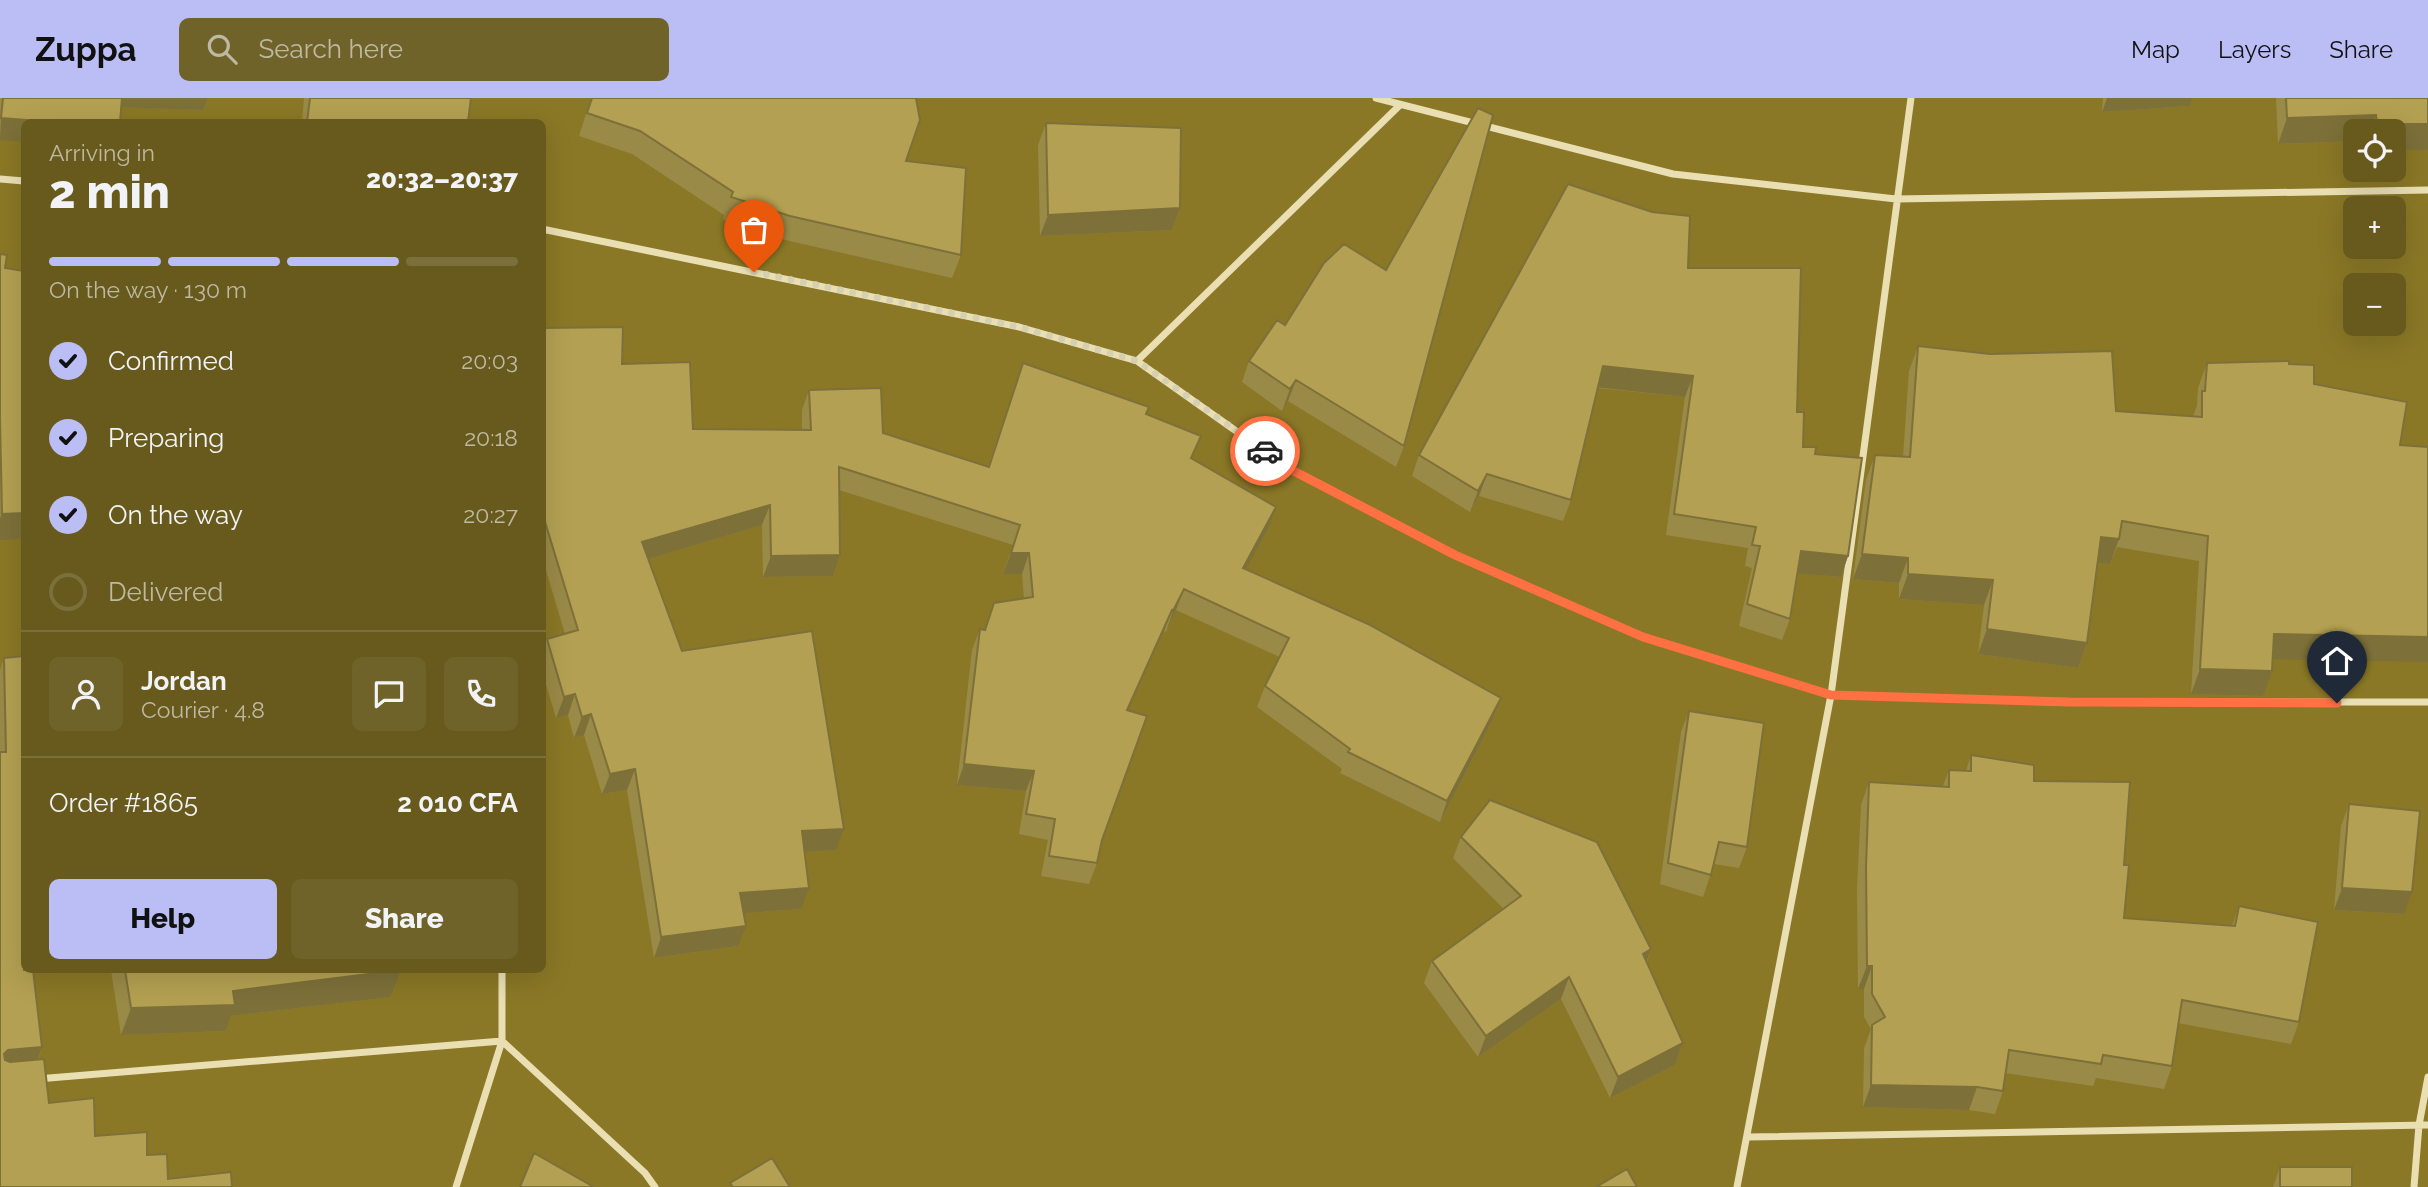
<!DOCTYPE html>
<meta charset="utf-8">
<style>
body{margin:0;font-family:Raleway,sans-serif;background:#706329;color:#f1f3f6;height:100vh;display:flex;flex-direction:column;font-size:26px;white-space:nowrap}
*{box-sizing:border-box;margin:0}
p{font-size:23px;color:#bdb9a3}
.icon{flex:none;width:38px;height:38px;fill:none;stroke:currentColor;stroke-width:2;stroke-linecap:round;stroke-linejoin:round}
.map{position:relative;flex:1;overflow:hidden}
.drawer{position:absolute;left:21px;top:21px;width:525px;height:854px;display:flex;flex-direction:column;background:#685a1c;border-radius:10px;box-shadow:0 7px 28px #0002}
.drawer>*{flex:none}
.tools{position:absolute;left:2343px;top:21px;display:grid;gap:14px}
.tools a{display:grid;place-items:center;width:63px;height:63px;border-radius:10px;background:#685a1c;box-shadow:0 7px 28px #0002;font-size:35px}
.pin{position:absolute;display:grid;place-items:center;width:60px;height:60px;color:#fff;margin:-72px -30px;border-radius:50% 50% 50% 0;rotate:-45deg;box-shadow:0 0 7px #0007}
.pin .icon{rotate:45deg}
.courier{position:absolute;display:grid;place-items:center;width:70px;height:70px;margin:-35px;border:5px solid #ff7043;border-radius:50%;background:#fff;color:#222;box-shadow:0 2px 9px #0007}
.headline em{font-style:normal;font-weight:800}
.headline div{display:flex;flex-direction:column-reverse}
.headline{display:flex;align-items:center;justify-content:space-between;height:119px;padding:0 28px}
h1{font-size:46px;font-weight:800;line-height:52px}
.bar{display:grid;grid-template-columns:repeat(4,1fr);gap:10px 7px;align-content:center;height:84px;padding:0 28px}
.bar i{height:9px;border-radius:5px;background:#7b6f3b}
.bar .current{background:#bbbdf5}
.bar p{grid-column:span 4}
.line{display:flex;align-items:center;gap:18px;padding:0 28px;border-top:2px solid #7b6f3b}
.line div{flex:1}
.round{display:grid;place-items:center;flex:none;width:74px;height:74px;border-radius:10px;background:#706329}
ol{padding:0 28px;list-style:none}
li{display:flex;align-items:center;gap:21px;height:77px}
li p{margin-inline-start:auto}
li .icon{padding:7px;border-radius:50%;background:#bbbdf5;color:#111;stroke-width:4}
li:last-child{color:#bdb9a3}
li i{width:38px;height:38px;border:4px solid #7b6f3b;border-radius:50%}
.primary-button{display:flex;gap:14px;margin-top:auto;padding:14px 28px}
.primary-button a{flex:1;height:80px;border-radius:10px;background:#bbbdf5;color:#111;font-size:28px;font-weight:800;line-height:80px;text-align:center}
.primary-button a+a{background:#706329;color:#f1f3f6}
header{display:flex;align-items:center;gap:42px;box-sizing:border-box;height:98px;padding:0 35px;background:#bbbdf5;color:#111}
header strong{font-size:33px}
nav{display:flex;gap:38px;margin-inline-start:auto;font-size:24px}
.search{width:490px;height:63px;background:#706329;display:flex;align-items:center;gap:18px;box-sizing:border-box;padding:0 24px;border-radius:10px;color:#bdb9a3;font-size:26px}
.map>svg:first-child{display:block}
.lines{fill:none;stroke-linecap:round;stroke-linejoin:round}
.minor{stroke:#eadfb3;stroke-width:7}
.wall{fill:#9a8a47}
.shaded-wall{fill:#7d7039}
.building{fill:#b3a052;stroke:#7d7039;stroke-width:2}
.done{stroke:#d6d0b3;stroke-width:7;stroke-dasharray:0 12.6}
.route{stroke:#ff7043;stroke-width:9}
</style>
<header>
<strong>Zuppa</strong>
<div class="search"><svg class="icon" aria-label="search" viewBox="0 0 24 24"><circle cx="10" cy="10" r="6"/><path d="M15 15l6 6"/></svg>Search here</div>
<nav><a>Map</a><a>Layers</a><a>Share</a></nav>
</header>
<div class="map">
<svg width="2428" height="1089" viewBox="0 0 2428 1089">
<rect width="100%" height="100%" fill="#8a7826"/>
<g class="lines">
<path class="minor" d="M1376 0 1673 76 1896 101 2428 92
M0 81 24 83
M542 131 1019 229 1137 263 1400 7
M1137 263 1287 369 1455 457 1643 539 1831 597 2069 604H2428
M37 981 502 943 645 1075 655 1089
M1747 1039 2428 1027
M456 1089 502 943V872
M1737 1089 1831 597 1911 0
M2414 1089 2419 1027 2428 979"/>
</g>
<path class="wall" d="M0 0H208L203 12 122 9 0 42Z
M304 0H471L468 24H302Z
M591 0H916L906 63 961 157 952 180 781 141 723 122 724 117 632 56 579 38Z
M2103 0H2193L2190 8 2102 14Z
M2276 0H2428L2394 33H2356V43L2278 46Z
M1046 25 1180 110 1172 132 1040 138 1038 47Z
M0 156 5 170 24 173 0 442Z
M1688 170 1797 314 1803 349 1815 356 1848 458 1841 479 1798 475 1790 521 1782 542 1739 528 1752 470 1745 468 1748 450 1666 437 1685 299 1598 290 1571 402 1563 423 1479 398 1470 414 1412 378 1419 357Z
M1277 222 1404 348 1396 369 1288 303 1282 313 1242 284 1249 263Z
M542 230 622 266 693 331 802 332V312L809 292 883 335 988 369 1023 265 1146 316 1193 361 1269 429 1246 471 1501 600 1493 621 1440 724 1340 675 1342 671 1257 609 1265 588 1280 559 1176 512 1166 534 1164 533 1128 612 1102 742 1097 765 1089 786 1041 778 1048 742 1019 736 1026 693 957 687 972 552 980 531 985 532 994 505 1024 501 1022 476H1003L1013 447 839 392 840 457 833 478 763 479 762 427 648 461 682 553 836 752 804 753 801 811 744 815 738 848 654 860 627 692 602 696 584 637 574 640 568 617 556 620 542 573V553L547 541 565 536 542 459Z
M1918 248 2116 313 2193 318 2197 308 2198 290 2207 265 2272 561 2263 598 2191 596 2199 463 2117 449 2110 466 2098 464 2087 545 2078 570 1978 556 1984 507 1899 501V485L1853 481 1866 382 1875 357 1903 359 1909 273Z
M4 560 24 872 42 949 38 962 49 1005 95 1038 147 1057 168 1081 232 1089H0V572Z
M1689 613 1747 749 1739 770 1714 766 1703 799 1660 786 1681 634Z
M1971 657 2034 683 2124 767V820L2232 828 2239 808 2299 924 2291 946 2178 925 2172 968 2164 991 2096 980 2093 988 2005 975 2003 993 1995 1016 1969 1012 1863 1009 1864 950 1871 931 1864 919V891H1858L1857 791 1861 707 1869 684 1943 688 1949 672 1966 673Z
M2349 706 2404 816 2334 812 2341 728Z
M1461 739 1651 851 1647 864 1683 945 1675 967 1610 1000 1561 901 1478 959 1424 885 1432 863 1504 811 1453 760Z
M111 872H401L391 899 231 918 226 933 121 937Z
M2280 1069 2352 1089H2273Z"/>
<path class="shaded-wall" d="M119 0H208L203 12 116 9Z
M2107 0H2193L2190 8 2102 14Z
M2376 17 2371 33H2356V43L2278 46 2287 20Z
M1 20 52 24H24V44L0 42Z
M2377 26H2428V52H2394V33H2374Z
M1180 110 1172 132 1040 138 1048 117Z
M1603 268 1693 278 1685 299 1595 289Z
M1296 282 1288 303 1282 313 1290 291Z
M1487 376 1479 398 1470 414 1478 393Z
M770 407 762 427 635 465 642 444Z
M1276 409 1269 429 1236 490 1243 470Z
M24 415V441L0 442V420L2 416Z
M2101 439 2119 441 2110 466 2092 464Z
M1801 453 1848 458 1841 479 1794 475Z
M1011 455H1029L1022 476H1003Z
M1862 456 1908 460 1899 485 1853 481Z
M840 457 833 478 763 479 771 458Z
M1908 476 1993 482 1984 507 1899 501Z
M1184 491 1176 512 1166 534 1173 513Z
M1172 512 1164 533 1119 632 1127 612Z
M1987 531 2087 545 2078 570 1978 556Z
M2274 536 2428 539V564L2265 561Z
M2200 571 2272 573 2263 598 2191 596Z
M575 596 568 617 556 620 564 599Z
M1501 600 1493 621 1440 724 1447 703Z
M591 616 584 637 574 640 582 619Z
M964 666 1034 673 1026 693 957 687Z
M635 671 627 692 602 696 610 676Z
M844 731 836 752 795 754 802 733Z
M809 790 801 811 733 816 740 795Z
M2342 790 2412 794 2404 816 2334 812Z
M746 828 738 848 654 860 661 839Z
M1651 851 1643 873V856Z
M1867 868H1872L1864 891H1858Z
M401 872 391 899 231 918 226 933 121 937 131 910 233 893Z
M1569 879 1561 901 1478 959 1486 938Z
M1683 945 1675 967 1610 1000 1618 979Z
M42 949 33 975 0 978 4 956 8 952Z
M1871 987 1977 989 1969 1012 1863 1009Z"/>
<path class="building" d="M3 0H122L120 24H52L1 20Z
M310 0H471L468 24H307Z
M592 0H916L920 22 906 63 966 70 961 157 790 118 731 99 733 94 640 33 587 15Z
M2286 0H2428V26H2377L2376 17 2287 20Z
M1478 10 1493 17 1404 348 1296 282 1290 291 1249 263 1277 222 1285 227 1324 165 1344 146 1386 172Z
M1046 25 1181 30 1180 110 1048 117Z
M1568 86 1652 114 1690 118 1688 170H1801L1797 314H1804L1803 349H1816L1815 356 1862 360 1848 458 1801 453 1790 521 1747 506 1760 448 1752 447 1756 429 1674 416 1693 278 1603 268 1571 402 1487 376 1478 393 1419 357Z
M0 156 7 157 5 170 24 173V415L2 416 0 320Z
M623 229 622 266 690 264 693 331 811 332 809 292 881 290 883 335 989 369 1023 265 1149 309 1146 316 1201 338 1191 360 1276 409 1243 470 1368 526 1501 600 1447 703 1348 654 1350 651 1265 588 1289 540 1184 491 1173 513 1172 512 1127 612 1147 618 1102 742 1097 765 1049 758 1055 721 1026 716 1034 673 964 666 980 531 985 532 994 505 1033 499 1029 455H1011L1020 427 839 369 840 457 771 458 770 407 642 444 682 553 812 533 844 731 802 733 809 790 740 795 746 828 661 839 635 671 610 676 591 616 582 619 575 596 564 599 547 541 578 532 542 414V230Z
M1918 248 1990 256 2112 253 2116 313 2202 319V293H2205L2207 265 2289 263V266L2314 267V286L2407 304 2400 347 2428 349V539L2274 536 2272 573 2200 571 2208 438 2122 423 2119 441 2101 439 2087 545 1987 531 1993 482 1908 476V460L1862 456 1875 357 1910 359Z
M24 558V872H33L42 949 8 952 4 956 5 962 10 964 44 961 49 1005 94 1000 95 1038 147 1034V1057L167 1056 168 1081 231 1074 232 1089H0V654H6L4 560Z
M1689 613 1764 625 1747 749 1719 744 1711 777 1668 765Z
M1971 657 2034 667V683L2130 684 2124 767H2129L2124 820 2235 828 2239 808 2318 824 2299 924 2182 902 2172 968 2103 957 2101 966 2009 952 2003 993 1977 989 1871 987 1872 927 1885 919 1872 896V868H1867L1866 769 1869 684 1949 689V672L1971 673Z
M1490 702 1597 744 1651 851 1643 856 1683 945 1618 979 1569 879 1486 938 1432 863 1521 798 1461 739Z
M2349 706 2420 713 2412 794 2342 790Z
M125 872H401L233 893 235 907 131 910Z
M534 1055 594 1089H520Z
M772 1060 790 1089H733L730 1085Z
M2280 1069H2352V1089H2280Z
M1627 1071 1637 1089H1596Z"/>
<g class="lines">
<path class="done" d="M754 174 1019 229 1137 263 1265 353"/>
<path class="route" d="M1265 353 1286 369 1455 457 1643 539 1831 597 2069 604 2337 605"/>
</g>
</svg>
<div class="tools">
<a><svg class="icon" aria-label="locate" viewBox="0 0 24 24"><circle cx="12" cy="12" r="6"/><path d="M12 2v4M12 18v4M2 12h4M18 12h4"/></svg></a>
<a>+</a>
<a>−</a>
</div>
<div class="pin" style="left:754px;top:174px;background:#ea580c"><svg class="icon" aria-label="bag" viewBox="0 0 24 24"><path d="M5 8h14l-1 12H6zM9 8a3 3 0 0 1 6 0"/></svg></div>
<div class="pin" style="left:2337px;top:605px;background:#1f2937"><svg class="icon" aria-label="home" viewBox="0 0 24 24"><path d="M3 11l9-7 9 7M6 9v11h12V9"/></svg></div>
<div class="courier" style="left:1265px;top:353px"><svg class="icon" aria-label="car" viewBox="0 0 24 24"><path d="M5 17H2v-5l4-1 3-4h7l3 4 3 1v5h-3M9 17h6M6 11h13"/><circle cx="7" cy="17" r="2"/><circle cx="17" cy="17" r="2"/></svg></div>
<section class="drawer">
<div class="headline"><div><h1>2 min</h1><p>Arriving in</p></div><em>20:32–20:37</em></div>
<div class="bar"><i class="current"></i><i class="current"></i><i class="current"></i><i></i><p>On the way · 130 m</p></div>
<ol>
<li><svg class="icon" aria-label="check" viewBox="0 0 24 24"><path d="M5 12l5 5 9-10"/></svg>Confirmed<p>20:03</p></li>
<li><svg class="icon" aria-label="check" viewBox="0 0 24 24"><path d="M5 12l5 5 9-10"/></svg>Preparing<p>20:18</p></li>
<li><svg class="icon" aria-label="check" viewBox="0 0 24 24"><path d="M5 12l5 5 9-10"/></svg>On the way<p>20:27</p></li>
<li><i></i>Delivered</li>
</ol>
<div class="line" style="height:126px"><a class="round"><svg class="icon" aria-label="person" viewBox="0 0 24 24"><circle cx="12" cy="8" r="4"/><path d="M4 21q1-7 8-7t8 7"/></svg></a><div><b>Jordan</b><p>Courier · 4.8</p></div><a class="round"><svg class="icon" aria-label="chat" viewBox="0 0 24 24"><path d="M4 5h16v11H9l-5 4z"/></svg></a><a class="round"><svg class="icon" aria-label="phone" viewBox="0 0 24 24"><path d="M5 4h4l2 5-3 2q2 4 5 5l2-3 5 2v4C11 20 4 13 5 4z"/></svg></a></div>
<div class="line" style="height:91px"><div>Order #1865</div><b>2 010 CFA</b></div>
<div class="primary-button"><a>Help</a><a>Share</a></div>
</section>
</div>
